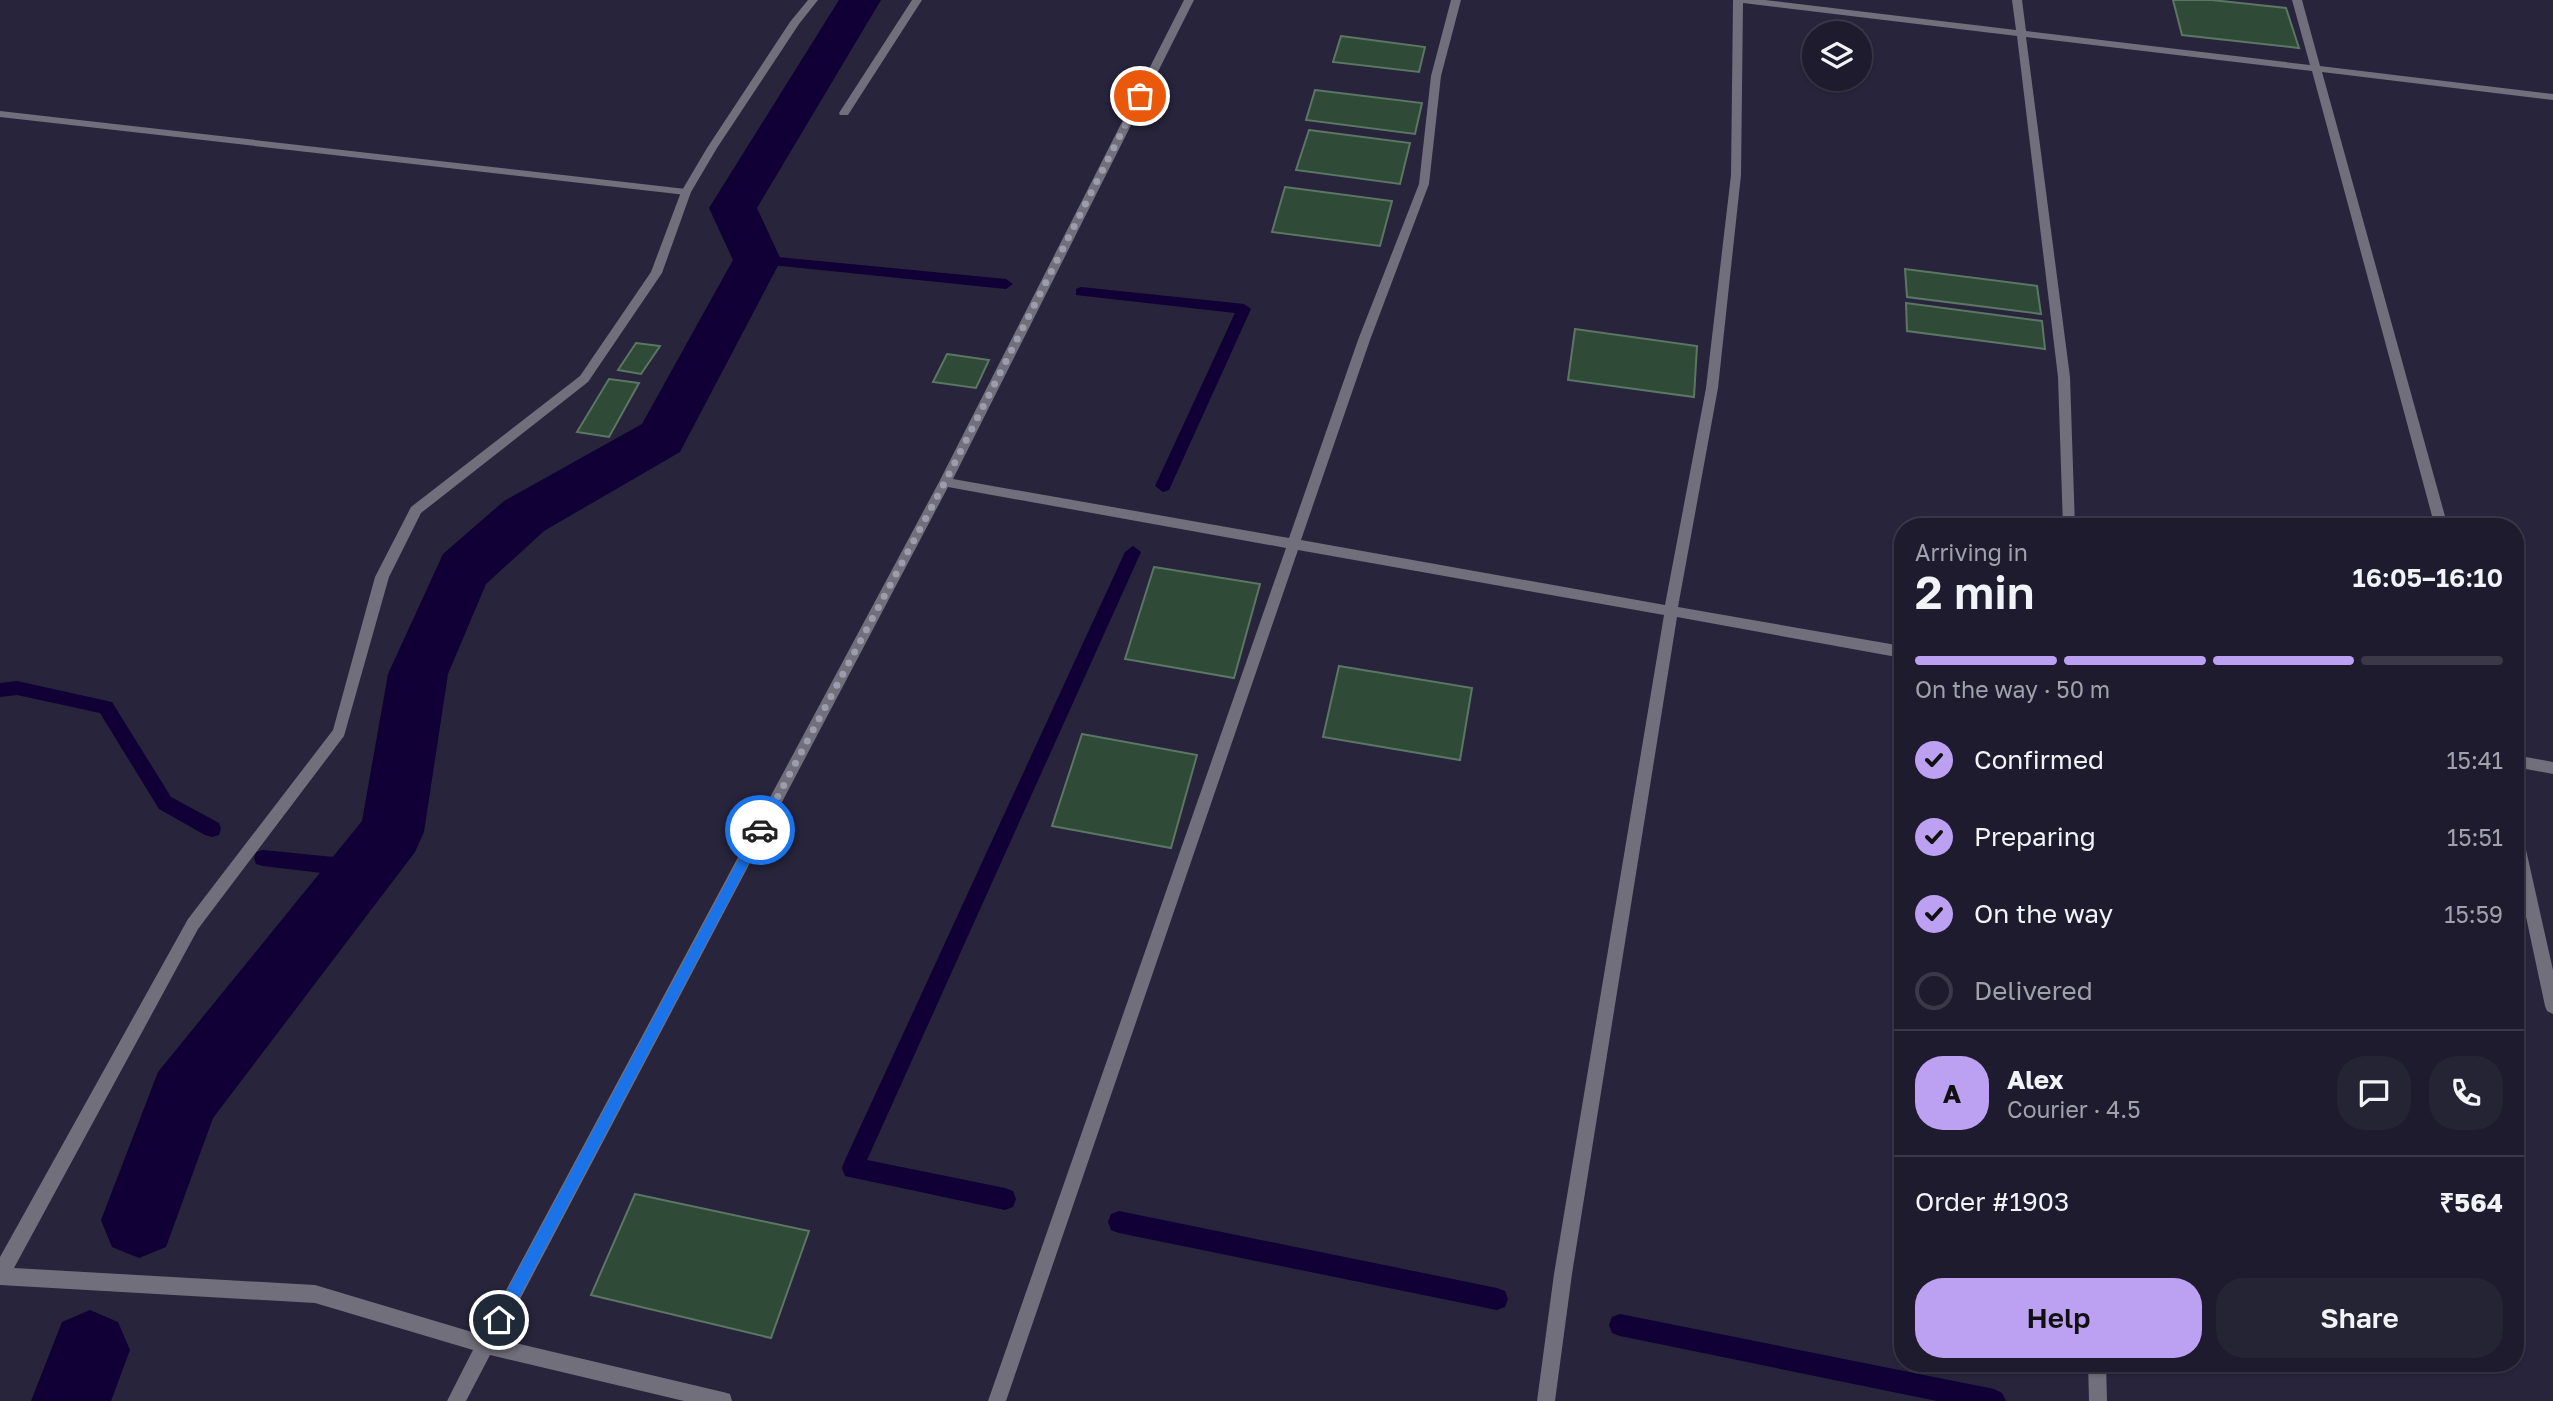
<!DOCTYPE html>
<meta charset="utf-8">
<style>
body{margin:0;font-family:"Golos Text",sans-serif;background:#252435;color:#f1f3f6;height:100vh;display:flex;flex-direction:column;font-size:26px;white-space:nowrap}
*{box-sizing:border-box;margin:0}
p{font-size:23px;color:#a0a1aa}
.icon{flex:none;width:38px;height:38px;fill:none;stroke:currentColor;stroke-width:2;stroke-linecap:round;stroke-linejoin:round}
.map{position:relative;flex:1;overflow:hidden}
.details{position:absolute;left:1894px;top:518px;width:630px;height:854px;display:flex;flex-direction:column;background:#1d1b2d;border-radius:28px;box-shadow:0 2px 5px #0004,0 0 0 2px #3b3949}
.details>*{flex:none}
.controls{position:absolute;left:1802px;top:21px;display:grid;gap:14px}
.controls a{display:grid;place-items:center;width:70px;height:70px;border-radius:50%;background:#1d1b2d;box-shadow:0 2px 5px #0004,0 0 0 2px #3b3949;font-size:35px}
.pin{position:absolute;display:grid;place-items:center;width:60px;height:60px;color:#fff;margin:-30px;border:4px solid #fff;border-radius:50%;box-shadow:0 2px 7px #0007}
.courier{position:absolute;display:grid;place-items:center;width:70px;height:70px;margin:-35px;border:5px solid #1a73e8;border-radius:50%;background:#fff;color:#222;box-shadow:0 2px 9px #0007}
.head em{font-style:normal;font-weight:600}
.head div{display:flex;flex-direction:column-reverse}
.head{display:flex;align-items:center;justify-content:space-between;height:119px;padding:0 21px}
h1{font-size:46px;font-weight:600;line-height:52px}
.bar{display:grid;grid-template-columns:repeat(4,1fr);gap:10px 7px;align-content:center;height:84px;padding:0 21px}
.bar i{height:9px;border-radius:5px;background:#3b3949}
.bar .current{background:#bca0f2}
.bar p{grid-column:span 4}
.line{display:flex;align-items:center;gap:18px;padding:0 21px;border-top:2px solid #3b3949}
.line div{flex:1}
.round{display:grid;place-items:center;flex:none;width:74px;height:74px;border-radius:28px;background:#252435}
ol{padding:0 21px;list-style:none}
li{display:flex;align-items:center;gap:21px;height:77px}
li p{margin-inline-start:auto}
li .icon{padding:7px;border-radius:50%;background:#bca0f2;color:#111;stroke-width:4}
li:last-child{color:#a0a1aa}
li i{width:38px;height:38px;border:4px solid #3b3949;border-radius:50%}
.cta{display:flex;gap:14px;margin-top:auto;padding:14px 21px}
.cta a{flex:1;height:80px;border-radius:28px;background:#bca0f2;color:#111;font-size:28px;font-weight:600;line-height:80px;text-align:center}
.cta a+a{background:#252435;color:#f1f3f6}
.map>svg:first-child{display:block}
.lines{fill:none;stroke-linecap:round;stroke-linejoin:round}
.stream{fill:#100035;fill-rule:evenodd}
.canal{fill:#100035;fill-rule:evenodd}
.building{fill:#304a38;stroke:#5c7664;stroke-width:2}
.lane{fill:#706f7b;fill-rule:evenodd}
.street{fill:#706f7b;fill-rule:evenodd}
.route{fill:#1a73e8}
.done{stroke:#9d9cae;stroke-width:7;stroke-dasharray:0 12.6}
</style>
<div class="map">
<svg width="2553" height="1401" viewBox="0 0 2553 1401">
<rect width="100%" height="100%" fill="#27243c"/>
<g class="lines">
<path class="stream" d="M757 255 1006 279 1013 284 1006 289 752 263V257Z
M1081 287 1244 304 1251 309 1169 490 1163 492 1155 486 1235 313 1076 295V289Z
M1133 546 1141 552 867 1160 1005 1188 1013 1191 1016 1199 1013 1207 1005 1210 845 1176 842 1168 845 1160 1125 552Z
M17 681 112 702 171 797 219 823 221 829 219 835 212 837 205 835 159 809 100 713 17 695 0 697V683Z
M263 850 364 860 371 863 373 869 371 875 364 878 263 866 256 864 254 858 256 852Z
M1119 1211 1497 1288 1505 1291 1508 1299 1505 1307 1497 1310 1119 1233 1111 1230 1108 1222 1111 1214Z
M1620 1314 1994 1389 2002 1393 2006 1401H1937L1620 1336 1612 1333 1609 1325 1612 1317Z"/>
<path class="canal" d="M839 0H881L757 208 781 260 680 452 544 531 486 584 448 674 424 832 415 852 213 1118 166 1247 139 1258 112 1247 101 1220 158 1072 362 821 388 674 443 554 504 501 642 424 733 260 709 208Z
M90 1310 118 1322 130 1350 111 1401H31L62 1322Z"/>
</g>
<path class="building" d="M2173 0H2212L2286 8 2299 48 2182 35Z
M1341 36 1425 47 1419 72 1333 62Z
M1315 90 1422 103 1415 134 1306 120Z
M1309 130 1410 143 1400 184 1296 170Z
M1285 187 1392 201 1380 246 1272 232Z
M1905 269 2037 286 2041 314 1907 297Z
M1906 303 2042 321 2045 349 1907 331Z
M1575 329 1697 346 1694 397 1568 380Z
M636 343 660 346 641 374 618 370Z
M947 354 989 360 976 388 933 382Z
M609 379 639 383 609 437 577 432Z
M1154 567 1260 584 1234 678 1125 659Z
M1339 666 1472 688 1460 760 1323 737Z
M1082 734 1197 755 1171 848 1052 826Z
M635 1194 809 1231 771 1338 591 1295Z"/>
<g class="lines">
<path class="lane" d="M0 111 686 189 691 192 686 195 0 117Z"/>
<path class="street" d="M808 0H818L799 24 717 148 691 192 662 273 588 382 421 513 389 577 344 736 198 929 14 1268 315 1285 482 1335 939 482 1184 0H1194L953 479 1289 538 1358 340 1419 184 1431 76 1451 0H1461L1441 76 1429 184 1370 340 1301 540 1665 605 1706 388 1731 175 1733 0H1765L2016 30 2012 0H2022L2026 31 2310 65 2292 0H2302L2320 66 2553 94V100L2322 72 2448 527H2435L2312 71 2026 37 2070 377 2075 527H2063L2058 377 2017 36 1743 3 1741 175 1718 388 1678 607 1902 646V658L1677 617 1572 1274 1555 1401H1537L1554 1274 1664 615 1298 550 1006 1401H988L1286 548 948 487 499 1339 723 1392 730 1394 732 1401H684L490 1355 466 1401H447L473 1350 315 1303 0 1285V1257L188 919 333 730 375 577 411 507 580 376 651 272 681 192 707 148 790 22Z
M912 0H922L848 115H840L839 113Z
M2515 755 2553 762V774L2515 767Z
M2515 825 2520 827 2522 832 2553 970V1014L2547 1011 2545 1006 2515 865Z
M2088 1363H2106L2107 1401H2089Z"/>
</g>
<path class="route" d="M760 825 766 830 764 834 504 1326 499 1328 494 1326 492 1320 494 1315 756 827Z"/>
<g class="lines">
<path class="done" d="M760 830 945 482 1140 96"/>
</g>
</svg>
<div class="controls">
<a><svg class="icon" aria-label="layers" viewBox="0 0 24 24"><path d="M12 4l9 5-9 5-9-5zM3 14l9 5 9-5"/></svg></a>
</div>
<div class="pin" style="left:1140px;top:96px;background:#ea580c"><svg class="icon" aria-label="bag" viewBox="0 0 24 24"><path d="M5 8h14l-1 12H6zM9 8a3 3 0 0 1 6 0"/></svg></div>
<div class="pin" style="left:499px;top:1320px;background:#1f2937"><svg class="icon" aria-label="home" viewBox="0 0 24 24"><path d="M3 11l9-7 9 7M6 9v11h12V9"/></svg></div>
<div class="courier" style="left:760px;top:830px"><svg class="icon" aria-label="car" viewBox="0 0 24 24"><path d="M5 17H2v-5l4-1 3-4h7l3 4 3 1v5h-3M9 17h6M6 11h13"/><circle cx="7" cy="17" r="2"/><circle cx="17" cy="17" r="2"/></svg></div>
<section class="details">
<div class="head"><div><h1>2 min</h1><p>Arriving in</p></div><em>16:05–16:10</em></div>
<div class="bar"><i class="current"></i><i class="current"></i><i class="current"></i><i></i><p>On the way · 50 m</p></div>
<ol>
<li><svg class="icon" aria-label="check" viewBox="0 0 24 24"><path d="M5 12l5 5 9-10"/></svg>Confirmed<p>15:41</p></li>
<li><svg class="icon" aria-label="check" viewBox="0 0 24 24"><path d="M5 12l5 5 9-10"/></svg>Preparing<p>15:51</p></li>
<li><svg class="icon" aria-label="check" viewBox="0 0 24 24"><path d="M5 12l5 5 9-10"/></svg>On the way<p>15:59</p></li>
<li><i></i>Delivered</li>
</ol>
<div class="line" style="height:126px"><b class="round" style="background:#bca0f2;color:#111">A</b><div><b>Alex</b><p>Courier · 4.5</p></div><a class="round"><svg class="icon" aria-label="chat" viewBox="0 0 24 24"><path d="M4 5h16v11H9l-5 4z"/></svg></a><a class="round"><svg class="icon" aria-label="phone" viewBox="0 0 24 24"><path d="M5 4h4l2 5-3 2q2 4 5 5l2-3 5 2v4C11 20 4 13 5 4z"/></svg></a></div>
<div class="line" style="height:91px"><div>Order #1903</div><b>₹564</b></div>
<div class="cta"><a>Help</a><a>Share</a></div>
</section>
</div>
